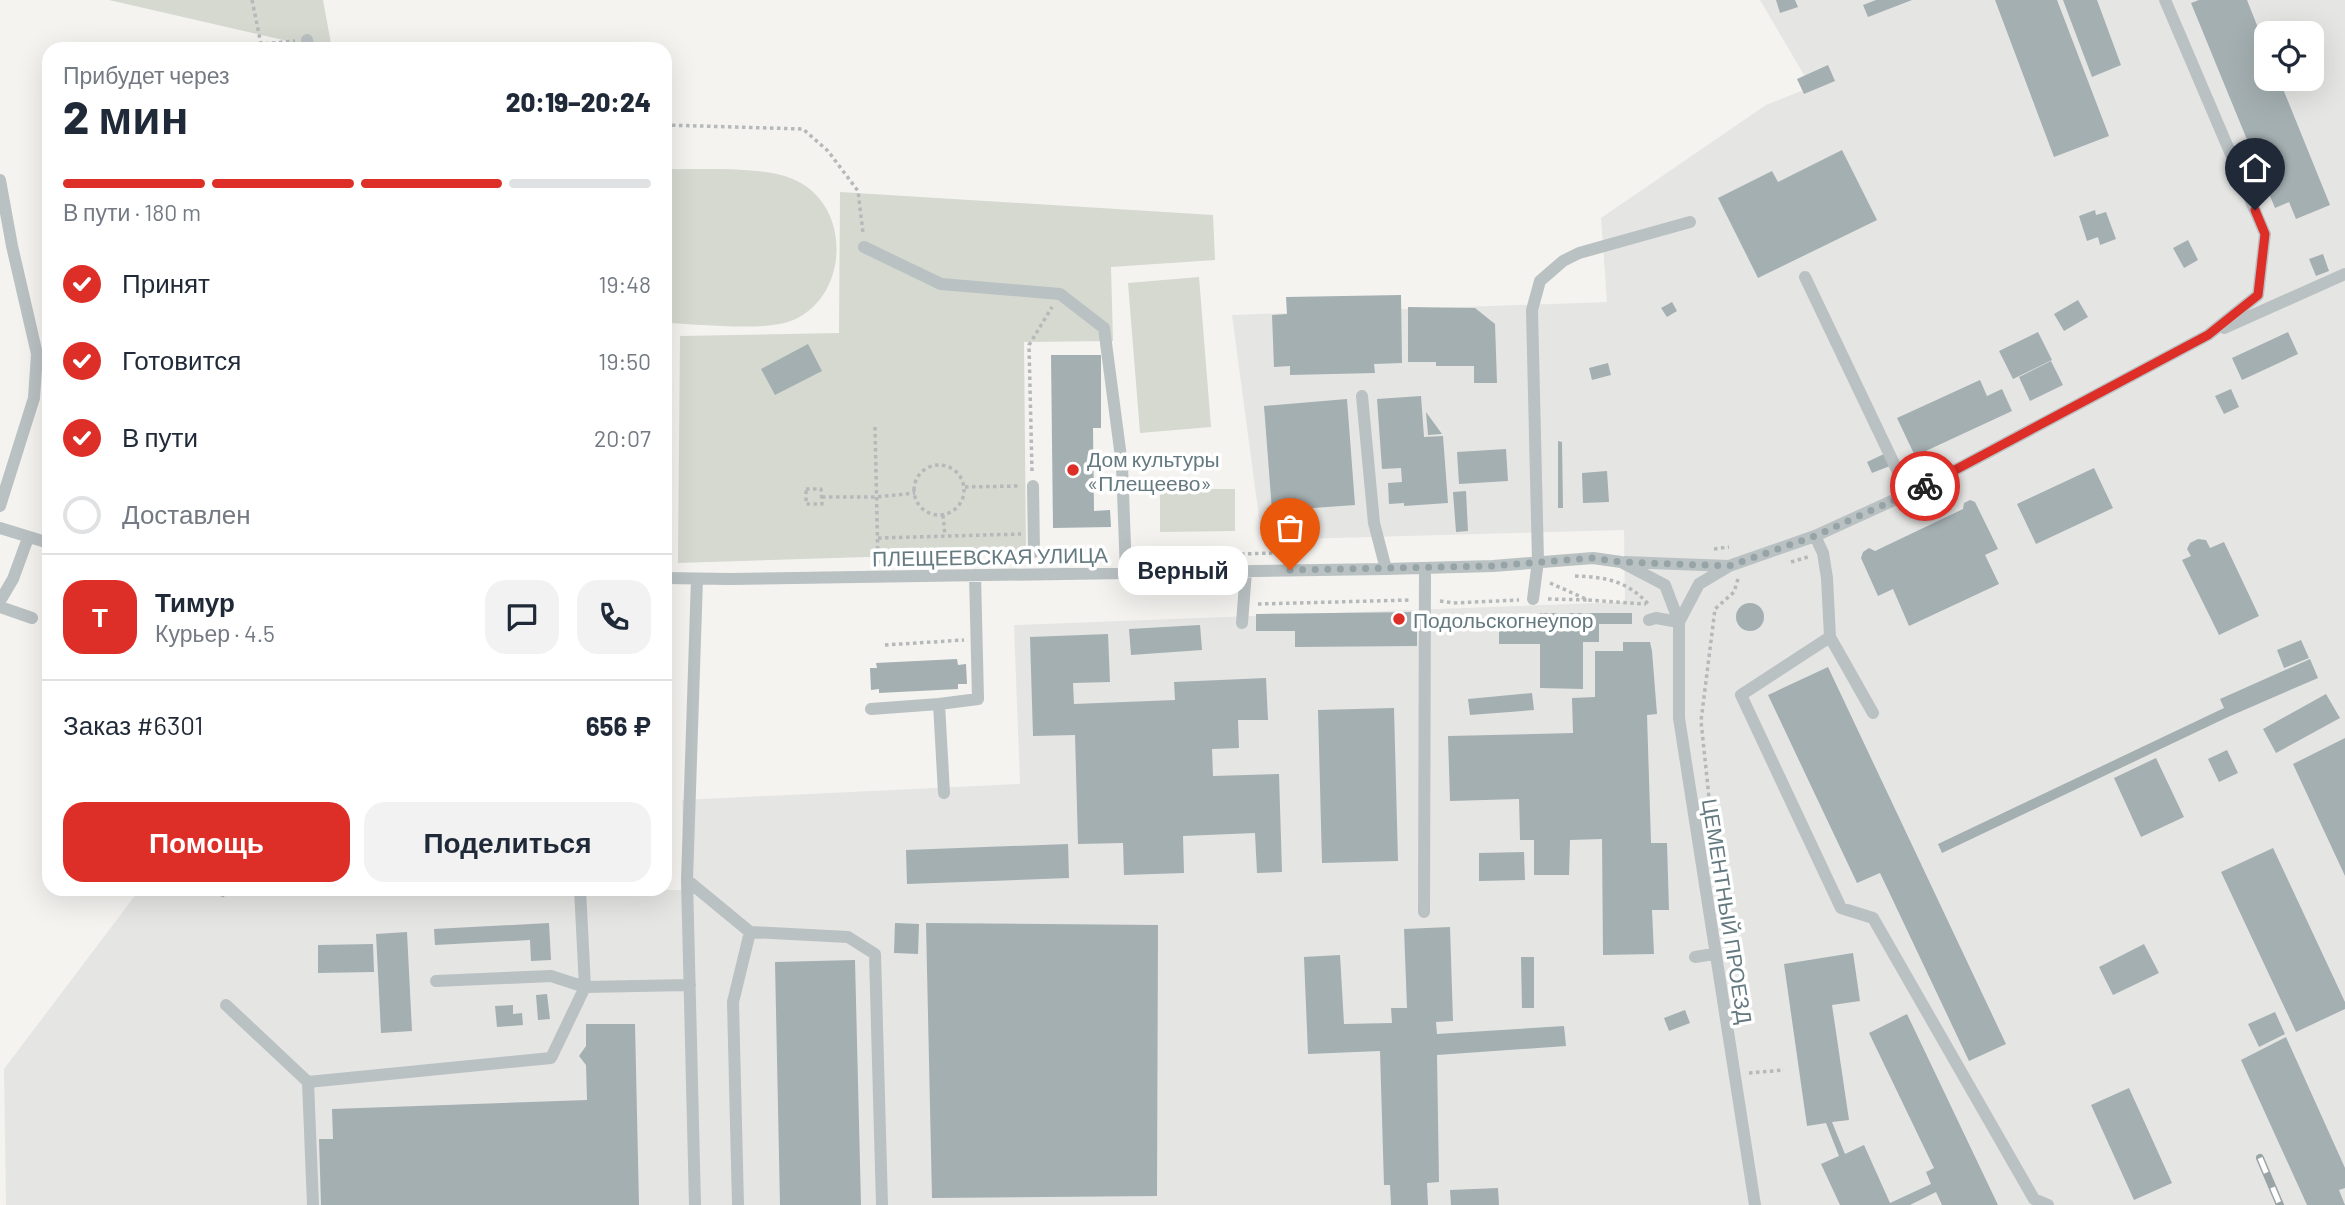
<!DOCTYPE html>
<html lang="ru">
<meta charset="utf-8">
<style>
body{margin:0;font-family:Barlow,sans-serif;background:#f2f2f3;color:#1f2937;height:100vh;display:flex;flex-direction:column;font-size:26px;white-space:nowrap}
*{box-sizing:border-box;margin:0}
p{font-size:23px;color:#747a83}
.icon{flex:none;width:38px;height:38px;fill:none;stroke:currentColor;stroke-width:2;stroke-linecap:round;stroke-linejoin:round}
.map{position:relative;flex:1;overflow:hidden}
.sheet{position:absolute;left:42px;top:42px;width:630px;height:854px;display:flex;flex-direction:column;background:#fff;border-radius:21px;box-shadow:0 7px 28px #0002}
.sheet>*{flex:none}
.buttons{position:absolute;left:2254px;top:21px;display:grid;gap:14px}
.buttons a{display:grid;place-items:center;width:70px;height:70px;border-radius:14px;background:#fff;box-shadow:0 7px 28px #0002;font-size:35px}
.pin{position:absolute;display:grid;place-items:center;width:60px;height:60px;color:#fff;margin:-72px -30px;border-radius:50% 50% 50% 0;rotate:-45deg;box-shadow:0 0 7px #0007}
.pin .icon{rotate:45deg}
.courier{position:absolute;display:grid;place-items:center;width:70px;height:70px;margin:-35px;border:5px solid #dd2e28;border-radius:50%;background:#fff;color:#222;box-shadow:0 2px 9px #0007}
.bubble{position:absolute;height:49px;border-radius:21px;background:#fff;box-shadow:0 7px 28px #0002;font-size:23px;font-weight:800;line-height:49px;text-align:center}
.head em{font-style:normal;font-weight:800}
.head div{display:flex;flex-direction:column-reverse}
.head{display:flex;align-items:center;justify-content:space-between;height:119px;padding:0 21px}
h1{font-size:46px;font-weight:800;line-height:52px}
.bar{display:grid;grid-template-columns:repeat(4,1fr);gap:10px 7px;align-content:center;height:84px;padding:0 21px}
.bar i{height:9px;border-radius:5px;background:#e0e1e3}
.bar .on{background:#dd2e28}
.bar p{grid-column:span 4}
.line{display:flex;align-items:center;gap:18px;padding:0 21px;border-top:2px solid #e0e1e3}
.line div{flex:1}
.round{display:grid;place-items:center;flex:none;width:74px;height:74px;border-radius:21px;background:#f2f2f3}
ol{padding:0 21px;list-style:none}
li{display:flex;align-items:center;gap:21px;height:77px}
li p{margin-inline-start:auto}
li .icon{padding:7px;border-radius:50%;background:#dd2e28;color:#fff;stroke-width:4}
li:last-child{color:#747a83}
li i{width:38px;height:38px;border:4px solid #e0e1e3;border-radius:50%}
.primary-button{display:flex;gap:14px;margin-top:auto;padding:14px 21px}
.primary-button a{flex:1;height:80px;border-radius:21px;background:#dd2e28;color:#fff;font-size:28px;font-weight:800;line-height:80px;text-align:center}
.primary-button a+a{background:#f2f2f3;color:#1f2937}
.map>svg:first-child{display:block}
.built{fill:#e5e5e4;fill-rule:evenodd}
.green{fill:#d5d9d0}
.building{fill:#a4afb1}
.lines{fill:none;stroke-linecap:round;stroke-linejoin:round}
.path{stroke:#b5b9ba;stroke-width:3.5;stroke-dasharray:3.5 3.5;stroke-linecap:butt}
.minor{stroke:#bac1c2;stroke-width:12}
.rail-casing{stroke:#9aa4a7;stroke-width:8}
.rail{stroke:#fff;stroke-width:5;stroke-dasharray:16;stroke-linecap:butt}
.done{stroke:#96a4a7;stroke-width:7;stroke-dasharray:0 12.6}
.route{stroke:#dd2e28;stroke-width:9}
.poi-dot{fill:#dd2e28;stroke:#fff;stroke-width:2.5}
.labels{text-anchor:middle;dominant-baseline:central;stroke-width:7;stroke-linejoin:round;paint-order:stroke}
.poi-label{font-size:21px;fill:#647a80;stroke:#fff;text-anchor:start}
.street-label{font-size:21px;fill:#647a80;stroke:#fff}
</style>
<div class="map">
<svg width="2345" height="1205" viewBox="0 0 2345 1205">
<rect width="100%" height="100%" fill="#f4f3f0"/>
<path class="built" d="M1760 0H2345V1205H6L4 1069 140 889 684 890 682 800 1020 784 1014 625 1625 602 1624 530 1262 540 1232 315 1607 302 1601 218 1766 105 1811 87ZM2266 33H2312V79H2266Z"/>
<path class="green" d="M109 0H323L332 49H322Z
M665 169C702 170 766 165 797 181 854 209 848 302 788 322 758 331 698 324 665 323Z
M840 192 1213 215 1215 260 1111 267 1113 341 1024 342 1026 552 678 563 680 336 839 333Z
M1199 277 1211 427 1140 433 1128 283Z
M1160 489H1235V531L1160 532Z"/>
<path class="building" d="M1776 0H1795L1798 7 1780 13Z
M1876 0H1912L1868 17 1863 5Z
M1995 0H2057L2109 136 2054 157Z
M2063 0H2097L2121 65 2092 77Z
M2199 0H2247L2266 48V79H2279L2330 205 2296 219 2289 202 2275 208 2191 3Z
M1828 65 1835 81 1804 94 1797 79Z
M1842 150 1877 220 1758 278 1718 198 1772 171 1778 182Z
M2095 210 2096 215 2106 212 2116 239 2100 245 2098 237 2087 241 2079 216Z
M2188 240 2198 260 2184 268 2173 248Z
M2323 254 2329 271 2316 276 2309 259Z
M1401 295 1402 363 1374 364 1375 373 1290 375V366L1274 367 1272 315 1287 314 1286 297Z
M2078 300 2088 317 2064 331 2054 314Z
M1672 302 1677 311 1667 317 1661 308Z
M1408 307 1475 308 1495 324 1497 383H1474V366H1436V362H1408Z
M2038 332 2052 360 2013 379 1999 351Z
M2288 332 2298 354 2242 380 2232 358Z
M808 344 822 371 775 395 761 369Z
M1051 355H1101V428H1093L1094 511 1110 510 1111 527 1053 528Z
M2051 361 2063 385 2030 401 2019 377Z
M1608 363 1611 375 1592 380 1589 368Z
M1980 380 1987 396 2002 389 2012 411 1915 456 1897 418Z
M2231 389 2239 407 2224 414 2215 396Z
M1421 396 1424 437 1443 436 1448 503 1404 506V503L1389 504 1388 483 1402 482 1401 468 1382 469 1377 399Z
M1347 399 1355 505 1272 511 1264 406Z
M1426 412 1442 434 1428 435Z
M1558 441 1562 442 1563 508H1558Z
M1506 449 1508 481 1459 484 1457 452Z
M1884 454 1890 466 1872 473 1867 462Z
M2094 468 2113 508 2036 544 2017 504Z
M1607 471 1609 502 1583 503 1582 473Z
M1466 491 1468 531 1456 532 1453 492Z
M1970 500 1975 502 1998 549 1985 555 1999 584 1909 626 1893 589 1878 596 1861 558 1863 552 1869 548 1875 551 1963 509 1964 503Z
M1279 512 1280 530 1275 536H1267L1265 514Z
M2198 539 2206 540 2210 548 2224 542 2259 616 2219 635 2182 560 2191 556 2187 549 2190 543Z
M1736 617a14 14 0 1 1 28 0a14 14 0 1 1-28 0Z
M1417 612V646L1295 647V631H1256V614Z
M1540 613H1632V624H1599V642H1583V689L1540 688V644H1499V615H1540Z
M1448 616H1460V629L1448 630Z
M1200 625 1202 650 1131 655 1129 629Z
M1108 634 1110 682 1073 683 1074 704 1175 700 1174 682 1266 678 1268 720H1238L1239 748 1212 749 1213 776 1279 774 1282 872 1257 873 1255 833 1183 836 1184 873 1124 875 1123 843 1078 844 1075 735 1033 736 1030 637Z
M2301 640 2309 658 2284 668 2277 650Z
M1623 642H1650L1652 651 1657 714 1647 715 1651 843H1667L1669 910H1652L1654 954 1603 955 1602 839 1570 840 1569 875H1534V840H1520L1519 799 1450 801 1448 736 1573 733 1572 698 1595 697V651H1623Z
M957 659 958 665 966 664 967 684H958V689L879 693V689L871 690 870 668H877L876 663Z
M2310 659 2318 678 2228 717 1942 853 1938 844 2224 708 2220 699Z
M1828 667 2006 1044 1969 1061 1880 873 1857 883 1768 695Z
M1532 693 1534 710 1470 715 1468 699Z
M2326 694 2340 718 2276 753 2263 729Z
M1394 708 1398 861 1322 863 1318 710Z
M2345 738V876L2293 764Z
M2227 750 2238 773 2219 782 2208 759Z
M2156 758 2184 817 2141 837 2114 778Z
M1068 844 1069 878 907 884 906 850Z
M2273 848 2345 1002V1009L2296 1032 2221 872Z
M1524 852 1525 880 1479 881V853Z
M549 923 551 960 531 961 530 940 435 945 434 929Z
M895 923 919 924 918 954 894 953Z
M926 923 1158 925 1157 1196 932 1198Z
M1450 927 1453 1021 1436 1022 1437 1034 1564 1026 1566 1046 1437 1055 1439 1182 1427 1183 1428 1205H1391L1390 1185H1384L1380 1051 1308 1054 1304 957 1340 955 1344 1024 1392 1023 1391 1008H1407L1404 929Z
M407 932 412 1031 381 1033 376 934Z
M373 944 374 972 318 973V945Z
M2144 944 2159 973 2113 995 2099 967Z
M1853 953 1860 1001 1832 1005 1849 1120 1832 1122 1845 1154 1864 1145 1890 1203 1931 1184 1926 1172 1934 1168 1869 1033 1907 1014 1998 1205H1942L1936 1192 1910 1205H1840L1821 1164 1839 1156 1826 1123 1807 1126 1784 964Z
M1521 957H1534V1008H1522Z
M855 960 861 1205H780L775 962Z
M547 994 550 1019 538 1020 536 995Z
M513 1005V1014L522 1013 523 1025 497 1027 495 1006Z
M1685 1010 1690 1023 1669 1031 1664 1018Z
M2275 1012 2285 1034 2259 1047 2248 1024Z
M586 1024H635L639 1205H321L319 1139H333L332 1109 587 1100 586 1065 579 1056 586 1046Z
M2286 1037 2345 1168V1188L2339 1190 2345 1205H2307L2241 1060Z
M2129 1088 2172 1183 2134 1200 2091 1105Z
M1498 1188 1499 1205H1451L1450 1190Z"/>
<g class="lines">
<path class="path" d="M252 0 261 44 295 41
M665 125 803 129 828 151 858 191 863 233
M875 427 878 564
M914 490a25 25 0 1 1 50 0a25 25 0 1 1-50 0Z
M1032 471 1029 345 1052 307
M965 487 1019 486
M806 489H821L822 504H806Z
M822 497H876L915 493
M943 515 945 536
M878 538 1021 534
M1714 549 1729 547
M1241 554 1274 553
M1791 562 1811 556
M1575 576C1606 577 1628 581 1649 605
M1550 583 1588 600 1646 604
M1548 599 1588 600
M1440 601 1453 603 1519 600
M1258 604 1411 600
M885 645 964 640
M1711 817 1701 721 1715 609 1734 592 1738 579
M201 889 225 896
M1749 1073 1784 1070"/>
<path class="minor" d="M307 40 309 49
M0 180 12 246 37 354 34 398 0 506
M864 247 941 284 1060 294 1104 328 1122 465 1126 573
M1805 277 1908 493
M2224 328 2345 274
M1362 396 1374 523 1386 569
M1033 486 1034 552
M0 528 49 543
M1815 536 1823 553 1827 578 1830 637 1873 713
M1625 562 1729 566
M665 578 730 579 1386 569 1493 566 1593 558 1621 562 1665 585 1679 622V718L1755 1205
M1533 599 1538 561 1532 310 1540 281 1563 261 1579 253 1690 222
M0 601 13 579 28 538
M0 607 32 618
M1649 620 1656 618 1679 622
M1679 622 1699 584 1729 566 1815 536 1929 484 2208 335 2258 295 2265 234 2165 0
M1242 623 1246 571
M1830 637 1741 695 1841 908 1873 918 2034 1199 2048 1205
M871 709 939 704
M944 793 939 704 978 699 975 575
M687 880 750 932 848 937 875 954 882 1205
M1424 912 1425 568
M1695 957 1714 954
M436 981 551 976 585 987 690 985
M226 1005 308 1082
M313 1205 308 1082 551 1058 585 987 580 889
M695 1205 687 880 697 579
M738 1205 733 1002 750 932"/>
<g class="rail-casing">
<path id="rail" d="M2260 1158 2280 1205"/>
</g>
<use href="#rail" class="rail"/>
</g>
<g class="lines">
<path class="done" d="M1290 570 1493 566 1593 558 1621 562 1729 566 1815 536 1925 486"/>
<path class="route" d="M1925 486 2208 335 2258 295 2265 234 2255 210"/>
</g>
<g class="poi-dot">
<circle cx="1073" cy="470" r="7"/>
<circle cx="1399" cy="619" r="7"/>
</g>
<g class="labels">
<g class="poi-label">
<text x="1087" y="458">Дом культуры<tspan x="1087" dy="24">«Плещеево»</tspan></text>
<text x="1413" y="619">Подольскогнеупор</text>
</g>
<g class="street-label">
<text transform="translate(990 556) rotate(-1)">ПЛЕЩЕЕВСКАЯ УЛИЦА</text>
<text transform="translate(1728 911) rotate(81)">ЦЕМЕНТНЫЙ ПРОЕЗД</text>
</g>
</g>
</svg>
<div class="buttons">
<a><svg class="icon" aria-label="locate" viewBox="0 0 24 24"><circle cx="12" cy="12" r="6"/><path d="M12 2v4M12 18v4M2 12h4M18 12h4"/></svg></a>
</div>
<div class="pin" style="left:1290px;top:570px;background:#ea580c"><svg class="icon" aria-label="bag" viewBox="0 0 24 24"><path d="M5 8h14l-1 12H6zM9 8a3 3 0 0 1 6 0"/></svg></div>
<div class="pin" style="left:2255px;top:210px;background:#1f2937"><svg class="icon" aria-label="home" viewBox="0 0 24 24"><path d="M3 11l9-7 9 7M6 9v11h12V9"/></svg></div>
<div class="courier" style="left:1925px;top:486px"><svg class="icon" aria-label="bike" viewBox="0 0 24 24"><circle cx="6" cy="16" r="4"/><circle cx="18" cy="16" r="4"/><path d="M6 16l4-8h5l3 8M10 8l3 8H6M13 5h3"/></svg></div>
<div class="bubble" style="left:1118px;top:546px;width:130px">Верный</div>
<section class="sheet">
<div class="head"><div><h1>2 мин</h1><p>Прибудет через</p></div><em>20:19–20:24</em></div>
<div class="bar"><i class="on"></i><i class="on"></i><i class="on"></i><i></i><p>В пути · 180 m</p></div>
<ol>
<li><svg class="icon" aria-label="check" viewBox="0 0 24 24"><path d="M5 12l5 5 9-10"/></svg>Принят<p>19:48</p></li>
<li><svg class="icon" aria-label="check" viewBox="0 0 24 24"><path d="M5 12l5 5 9-10"/></svg>Готовится<p>19:50</p></li>
<li><svg class="icon" aria-label="check" viewBox="0 0 24 24"><path d="M5 12l5 5 9-10"/></svg>В пути<p>20:07</p></li>
<li><i></i>Доставлен</li>
</ol>
<div class="line" style="height:126px"><b class="round" style="background:#dd2e28;color:#fff">Т</b><div><b>Тимур</b><p>Курьер · 4.5</p></div><a class="round"><svg class="icon" aria-label="chat" viewBox="0 0 24 24"><path d="M4 5h16v11H9l-5 4z"/></svg></a><a class="round"><svg class="icon" aria-label="phone" viewBox="0 0 24 24"><path d="M5 4h4l2 5-3 2q2 4 5 5l2-3 5 2v4C11 20 4 13 5 4z"/></svg></a></div>
<div class="line" style="height:91px"><div>Заказ #6301</div><b>656 ₽</b></div>
<div class="primary-button"><a>Помощь</a><a>Поделиться</a></div>
</section>
</div>
